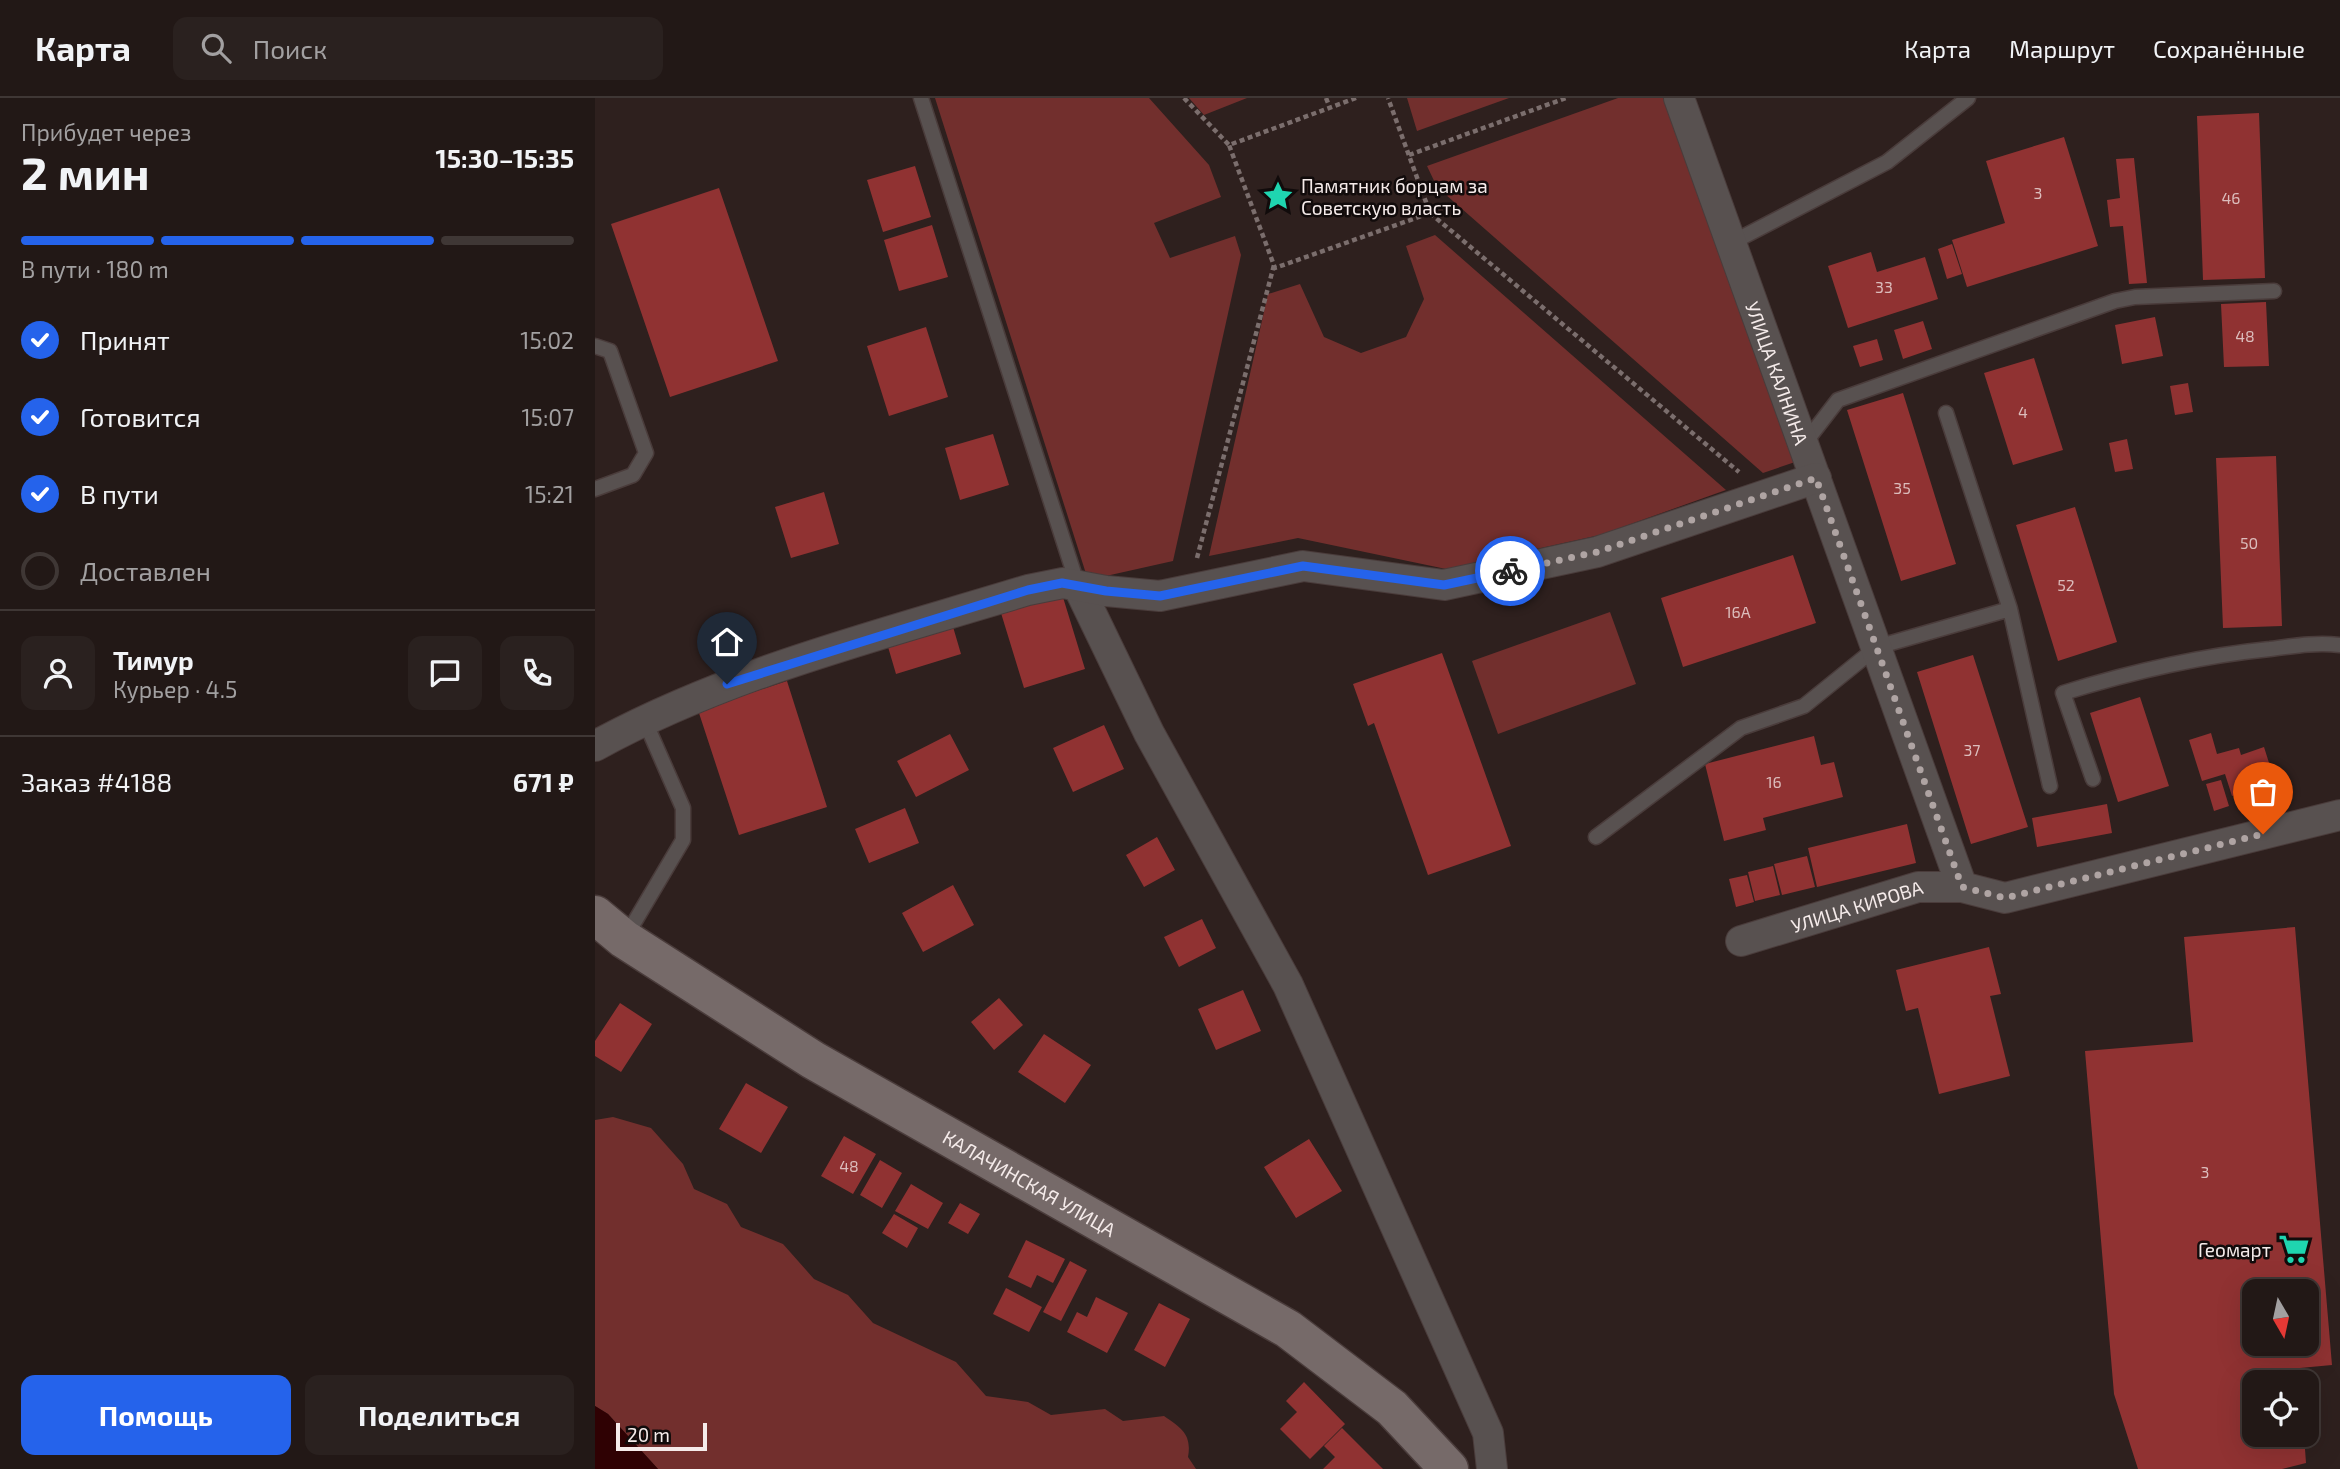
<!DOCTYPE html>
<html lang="ru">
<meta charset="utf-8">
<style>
body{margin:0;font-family:"Exo 2",sans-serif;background:#2a211f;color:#f1f3f6;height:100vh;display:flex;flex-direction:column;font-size:26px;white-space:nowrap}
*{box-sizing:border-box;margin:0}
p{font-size:23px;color:#a2a0a1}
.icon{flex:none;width:38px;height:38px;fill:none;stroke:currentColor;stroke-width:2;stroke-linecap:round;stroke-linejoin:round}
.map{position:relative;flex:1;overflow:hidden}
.side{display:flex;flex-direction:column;background:#221816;width:595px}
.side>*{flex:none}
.needle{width:46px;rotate:171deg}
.controls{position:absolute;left:1647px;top:1181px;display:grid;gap:14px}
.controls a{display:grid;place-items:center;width:77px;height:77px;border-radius:14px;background:#221816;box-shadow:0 7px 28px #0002,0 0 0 2px #3f3735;font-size:35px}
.scale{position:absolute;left:21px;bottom:18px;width:91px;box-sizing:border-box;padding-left:7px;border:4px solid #f5ebea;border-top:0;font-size:19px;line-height:24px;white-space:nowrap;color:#f5ebea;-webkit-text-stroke:5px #110b0b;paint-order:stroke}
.pin{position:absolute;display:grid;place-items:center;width:60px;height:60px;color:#fff;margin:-72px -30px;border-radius:50% 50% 50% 0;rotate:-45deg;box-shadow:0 0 7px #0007}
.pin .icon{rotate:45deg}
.courier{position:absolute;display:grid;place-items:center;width:70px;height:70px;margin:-35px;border:5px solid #2563eb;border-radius:50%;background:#fff;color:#222;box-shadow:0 2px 9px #0007}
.summary em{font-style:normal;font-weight:700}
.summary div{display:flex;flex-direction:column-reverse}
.summary{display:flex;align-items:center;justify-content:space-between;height:119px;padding:0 21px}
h1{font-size:46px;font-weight:700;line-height:52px}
.bar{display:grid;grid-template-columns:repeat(4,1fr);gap:10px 7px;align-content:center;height:84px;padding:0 21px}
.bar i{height:9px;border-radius:5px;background:#3f3735}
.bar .active{background:#2563eb}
.bar p{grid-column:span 4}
.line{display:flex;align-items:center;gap:18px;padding:0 21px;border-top:2px solid #3f3735}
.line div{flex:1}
.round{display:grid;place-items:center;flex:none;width:74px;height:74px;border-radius:14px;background:#2a211f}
ol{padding:0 21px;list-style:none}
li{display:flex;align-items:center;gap:21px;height:77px}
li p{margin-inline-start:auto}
li .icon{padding:7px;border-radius:50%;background:#2563eb;color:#fff;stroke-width:4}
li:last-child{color:#a2a0a1}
li i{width:38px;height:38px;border:4px solid #3f3735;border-radius:50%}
.button{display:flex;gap:14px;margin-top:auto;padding:14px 21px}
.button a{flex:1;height:80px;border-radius:14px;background:#2563eb;color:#fff;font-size:28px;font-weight:700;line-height:80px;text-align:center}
.button a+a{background:#2a211f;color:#f1f3f6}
header{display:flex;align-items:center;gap:42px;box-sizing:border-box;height:98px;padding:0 35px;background:#221816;border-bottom:2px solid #3f3735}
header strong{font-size:33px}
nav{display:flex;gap:38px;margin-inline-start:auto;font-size:24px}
.search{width:490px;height:63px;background:#2a211f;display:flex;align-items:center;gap:18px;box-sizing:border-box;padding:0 24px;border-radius:14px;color:#a2a0a1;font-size:26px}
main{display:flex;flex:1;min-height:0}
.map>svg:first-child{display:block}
.green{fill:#722f2d}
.water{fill:#2f0103}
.building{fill:#903232;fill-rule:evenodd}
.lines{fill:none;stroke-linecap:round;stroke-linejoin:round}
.lane-casing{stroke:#4a3c3b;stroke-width:17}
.street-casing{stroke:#4a3c3b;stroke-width:32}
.secondary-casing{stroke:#4a3c3b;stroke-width:41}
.path{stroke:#7b6e6d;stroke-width:4.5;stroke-dasharray:5 3.5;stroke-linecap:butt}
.lane{stroke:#585150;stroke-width:14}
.street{stroke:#585150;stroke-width:30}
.secondary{stroke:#766a69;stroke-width:38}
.done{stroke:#afa4a3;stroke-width:7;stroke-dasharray:0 12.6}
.route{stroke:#2563eb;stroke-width:9}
.labels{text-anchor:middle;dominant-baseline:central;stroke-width:5;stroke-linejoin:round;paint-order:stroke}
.number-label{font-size:16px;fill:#dcbdbc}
.poi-label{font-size:19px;fill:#f5ebea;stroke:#110b0b;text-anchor:start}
.street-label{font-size:19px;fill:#f5ebea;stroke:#110b0b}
</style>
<header>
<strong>Карта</strong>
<div class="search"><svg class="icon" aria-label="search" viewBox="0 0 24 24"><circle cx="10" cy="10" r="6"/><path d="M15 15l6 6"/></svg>Поиск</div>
<nav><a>Карта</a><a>Маршрут</a><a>Сохранённые</a></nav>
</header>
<main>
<section class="side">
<div class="summary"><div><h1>2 мин</h1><p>Прибудет через</p></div><em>15:30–15:35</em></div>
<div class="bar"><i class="active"></i><i class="active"></i><i class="active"></i><i></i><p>В пути · 180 m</p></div>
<ol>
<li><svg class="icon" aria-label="check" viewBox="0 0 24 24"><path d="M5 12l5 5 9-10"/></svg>Принят<p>15:02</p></li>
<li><svg class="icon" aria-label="check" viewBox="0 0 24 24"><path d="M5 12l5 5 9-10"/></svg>Готовится<p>15:07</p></li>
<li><svg class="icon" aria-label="check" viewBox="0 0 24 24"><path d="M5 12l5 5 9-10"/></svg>В пути<p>15:21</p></li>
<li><i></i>Доставлен</li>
</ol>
<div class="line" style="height:126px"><a class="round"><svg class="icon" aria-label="person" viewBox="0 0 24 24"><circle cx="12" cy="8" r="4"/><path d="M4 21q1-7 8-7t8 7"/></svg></a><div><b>Тимур</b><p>Курьер · 4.5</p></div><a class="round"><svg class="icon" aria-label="chat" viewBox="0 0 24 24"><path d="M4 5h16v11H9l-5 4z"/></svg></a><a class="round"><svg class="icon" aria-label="phone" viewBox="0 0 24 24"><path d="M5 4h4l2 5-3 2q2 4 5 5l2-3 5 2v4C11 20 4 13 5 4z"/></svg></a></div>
<div class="line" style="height:91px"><div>Заказ #4188</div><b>671 ₽</b></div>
<div class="button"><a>Помощь</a><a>Поделиться</a></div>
</section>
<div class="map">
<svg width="1745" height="1371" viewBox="0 0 1745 1371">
<rect width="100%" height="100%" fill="#2e201e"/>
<path class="green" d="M340 0H554L614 67 626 99 559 125 575 160 640 138 646 157 578 463 493 482Z
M594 0H652L609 17Z
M812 0H914L822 33Z
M1023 0H1069L1203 363 1168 375 842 89 832 68Z
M840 137 1131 392 1005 437 851 471 703 440 614 458 673 196 705 186 729 239 766 255 811 239 829 201 811 148Z
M1015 514 1041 586 903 636 877 563Z
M18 1019 56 1030 88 1066 99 1091 132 1106 146 1129 188 1146 219 1181 253 1197 278 1225 361 1264 391 1298 433 1304 456 1317 510 1311 528 1323 569 1318C587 1330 597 1337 593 1359L601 1371H63L13 1316 0 1308V1022Z"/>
<path class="water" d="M0 1308 13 1316 63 1371H0Z"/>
<path class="building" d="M1664 15 1670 180 1608 182 1602 18Z
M1469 39 1503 148 1372 189 1357 142 1410 125 1391 63Z
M1539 60 1552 185 1534 186 1528 128 1515 129 1512 102 1525 100 1521 61Z
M320 68 336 119 288 134 272 82Z
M124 90 183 263 75 299 16 126Z
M337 127 353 179 304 193 289 142Z
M1357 146 1367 176 1352 181 1343 151Z
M1276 154 1282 174 1330 159 1343 201 1253 230 1233 168Z
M1671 204 1674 268 1629 269 1626 206Z
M1560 219 1568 258 1527 266 1520 227Z
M1328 223 1337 251 1308 261 1299 232Z
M331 229 353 299 294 318 272 248Z
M1282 241 1288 262 1265 269 1258 248Z
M1439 260 1468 352 1418 367 1389 275Z
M1593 285 1598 314 1580 317 1575 288Z
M1308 295 1361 466 1306 483 1252 312Z
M398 336 414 387 365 402 350 350Z
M1532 341 1538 371 1520 374 1514 345Z
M1681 358 1687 528 1628 530 1621 360Z
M229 394 244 446 196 460 180 409Z
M1480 409 1522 544 1463 563 1421 427Z
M1198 457 1221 525 1088 569 1066 500Z
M467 496 490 571 429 590 406 515Z
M356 522 366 556 301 576 291 542Z
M847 555 916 748 833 777 779 625 773 628 758 586Z
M1378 557 1433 729 1376 746 1322 574Z
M192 583 232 709 144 737 103 612Z
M1545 599 1574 688 1523 704 1495 615Z
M509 627 529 671 478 694 458 650Z
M1616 635 1622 656 1644 650 1646 657 1669 649 1682 690 1659 697 1657 692 1637 698 1630 676 1607 683 1594 642Z
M355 636 374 672 321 699 302 663Z
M1219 638 1226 667 1239 664 1248 699 1168 720 1171 732 1129 743 1110 666Z
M1626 682 1634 708 1619 713 1611 686Z
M1512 706 1517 735 1442 749 1437 720Z
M310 710 324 745 274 765 260 731Z
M1312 726 1321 765 1222 789 1213 750Z
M562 739 580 772 549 789 531 757Z
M1212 758 1220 789 1187 797 1179 766Z
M1178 768 1185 797 1160 803 1153 774Z
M1152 777 1159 804 1141 809 1134 781Z
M358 787 379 827 328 854 307 815Z
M607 821 621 850 584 869 569 839Z
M1700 829 1737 1267 1705 1270 1706 1284H1659V1337H1709L1711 1365 1687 1371H1543L1519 1296 1490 953 1598 944 1589 839ZM1659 1194H1712V1246H1659Z
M1394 849 1406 896 1395 898 1415 978 1344 996 1323 910 1311 913 1301 872Z
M648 892 666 933 621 952 603 911Z
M404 900 428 927 399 952 376 924Z
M25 905 57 926 26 974 0 958V943Z
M449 936 496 967 470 1005 423 974Z
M151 985 193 1009 166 1055 124 1031Z
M249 1038 281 1056 258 1096 226 1078Z
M714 1041 747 1093 701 1120 669 1069Z
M285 1062 307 1075 287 1110 265 1097Z
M316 1086 348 1105 333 1131 300 1113Z
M365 1105 385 1116 373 1136 353 1125Z
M299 1116 323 1130 312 1150 287 1135Z
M431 1142 470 1161 458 1185 442 1177 436 1190 413 1179Z
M475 1163 492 1172 466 1223 448 1214Z
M411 1190 447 1209 434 1234 398 1216Z
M501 1199 533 1215 512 1255 472 1234 482 1214 492 1219Z
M564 1205 595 1221 570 1269 539 1252Z
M709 1284 750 1326 715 1361 685 1331 702 1314 691 1303Z
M747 1330 788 1371H728L740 1359 729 1348Z"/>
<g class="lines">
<g class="lane-casing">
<path id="lane" d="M326 0 483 488
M1136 145 1292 64 1373 0
M0 248 15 253 51 355 38 377 0 391
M1209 346 1243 302 1520 203 1540 199 1679 193
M1415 511 1455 688
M1498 681 1468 595C1536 574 1604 558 1675 551 1698 548 1721 544 1745 547
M1001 739 1146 630 1209 608 1282 549 1415 511 1351 315
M30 840 88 742V710L49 621"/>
</g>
<g class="street-casing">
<g id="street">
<path id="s1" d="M1084 0 1367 789"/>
<path d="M483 488 554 635 693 887 893 1335 897 1371"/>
<path d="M0 648C135 574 286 537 433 492L468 485 511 493 565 498 708 468 849 487 1002 454 1221 380"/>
<path id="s2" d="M1146 843 1323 789H1367L1410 800 1745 717"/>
</g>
</g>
<g class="secondary-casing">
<g id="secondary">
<path id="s3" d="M0 817 29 841 218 962 693 1231 797 1310 854 1371"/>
</g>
</g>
<path class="path" d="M589 0 634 47
M731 0 735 10
M761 0 634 47 680 170 835 115 793 0
M814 57 971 0
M835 115 1144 374
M602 460 679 167"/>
<use href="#lane" class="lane"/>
<use href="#street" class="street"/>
<use href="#secondary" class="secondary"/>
</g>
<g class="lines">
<path class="done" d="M915 473 1002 454 1221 380 1367 789 1410 800 1668 736"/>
<path class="route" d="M132 586 433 492 467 485 511 493 565 498 708 468 849 487 915 473"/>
</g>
<defs>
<g id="sight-bare" transform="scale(2.415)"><path d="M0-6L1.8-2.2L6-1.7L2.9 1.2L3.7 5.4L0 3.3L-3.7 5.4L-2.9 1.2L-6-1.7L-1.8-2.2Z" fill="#1fd5b0" stroke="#110b0b" stroke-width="2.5" paint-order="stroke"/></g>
<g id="supermarket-bare" transform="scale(2.415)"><path d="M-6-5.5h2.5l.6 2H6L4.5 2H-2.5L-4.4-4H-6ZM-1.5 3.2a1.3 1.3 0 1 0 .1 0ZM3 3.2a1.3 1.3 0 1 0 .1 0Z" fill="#1fd5b0" stroke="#110b0b" stroke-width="2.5" paint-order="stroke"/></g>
</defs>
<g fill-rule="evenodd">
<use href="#sight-bare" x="683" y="98"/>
<use href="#supermarket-bare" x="1699" y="1151"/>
</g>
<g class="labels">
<g class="number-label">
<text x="1443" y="94">3</text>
<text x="1636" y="99">46</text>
<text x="1289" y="188">33</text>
<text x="1650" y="237">48</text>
<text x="1428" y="313">4</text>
<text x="1307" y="389">35</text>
<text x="1654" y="444">50</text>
<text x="1471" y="486">52</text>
<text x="1143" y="513">16А</text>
<text x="1377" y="651">37</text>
<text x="1179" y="683">16</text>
<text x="254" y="1067">48</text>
<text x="1610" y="1073">3</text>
</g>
<g class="poi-label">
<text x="706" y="87">Памятник борцам за<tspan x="706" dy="22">Советскую власть</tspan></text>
<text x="1676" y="1151" text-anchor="end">Геомарт</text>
</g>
<g class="street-label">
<text stroke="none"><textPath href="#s1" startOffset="292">УЛИЦА КАЛНИНА</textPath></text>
<text stroke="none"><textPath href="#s2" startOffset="121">УЛИЦА КИРОВА</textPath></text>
<text stroke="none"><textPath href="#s3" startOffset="511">КАЛАЧИНСКАЯ УЛИЦА</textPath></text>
</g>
</g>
</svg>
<div class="controls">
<a><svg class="needle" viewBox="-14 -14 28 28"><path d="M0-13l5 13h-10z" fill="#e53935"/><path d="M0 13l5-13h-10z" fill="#a2a0a1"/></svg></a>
<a><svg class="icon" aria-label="locate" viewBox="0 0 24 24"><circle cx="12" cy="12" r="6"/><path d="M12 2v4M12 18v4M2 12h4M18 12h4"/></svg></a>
</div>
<div class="scale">20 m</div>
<div class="pin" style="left:1668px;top:736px;background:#ea580c"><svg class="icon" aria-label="bag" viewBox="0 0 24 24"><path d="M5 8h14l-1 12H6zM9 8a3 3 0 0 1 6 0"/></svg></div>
<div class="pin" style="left:132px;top:586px;background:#1f2937"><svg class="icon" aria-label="home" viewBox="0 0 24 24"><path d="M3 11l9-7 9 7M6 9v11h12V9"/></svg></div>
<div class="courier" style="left:915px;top:473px"><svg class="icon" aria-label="bike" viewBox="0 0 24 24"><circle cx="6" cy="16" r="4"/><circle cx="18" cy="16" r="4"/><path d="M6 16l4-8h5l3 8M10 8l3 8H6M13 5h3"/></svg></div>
</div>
</main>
